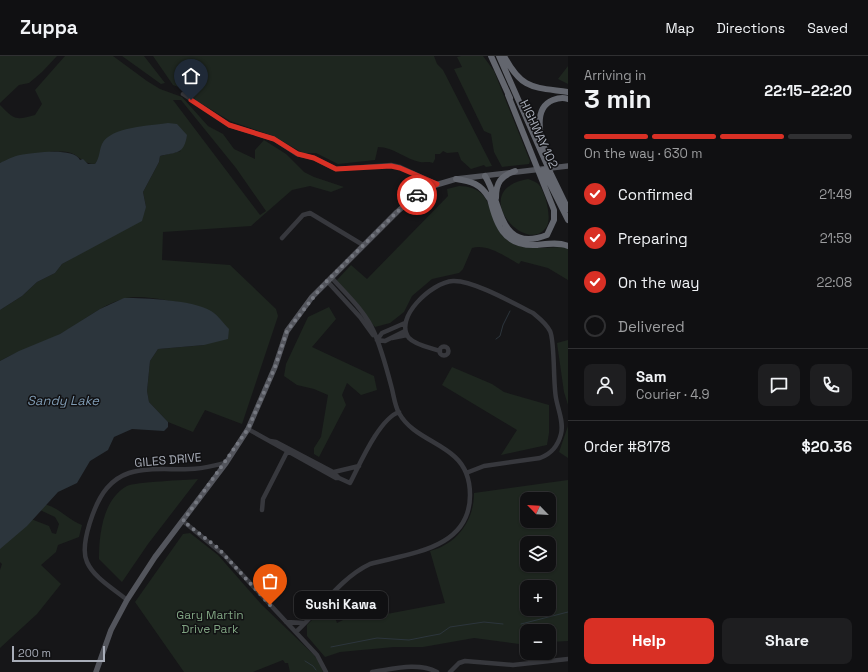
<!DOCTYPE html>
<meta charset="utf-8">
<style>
body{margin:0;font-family:"Space Grotesk",sans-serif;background:#1e1e20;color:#f1f3f6;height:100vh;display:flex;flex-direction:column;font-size:15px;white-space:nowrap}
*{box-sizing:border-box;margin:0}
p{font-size:13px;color:#9c9d9f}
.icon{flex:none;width:22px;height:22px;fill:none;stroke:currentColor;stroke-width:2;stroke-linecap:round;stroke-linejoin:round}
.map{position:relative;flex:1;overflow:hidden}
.sheet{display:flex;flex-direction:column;background:#101012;width:300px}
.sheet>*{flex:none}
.needle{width:26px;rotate:295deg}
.controls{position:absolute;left:520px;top:436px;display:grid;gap:8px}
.controls a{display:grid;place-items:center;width:36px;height:36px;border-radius:8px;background:#101012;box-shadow:0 1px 3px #0004,0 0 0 1px #303032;font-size:20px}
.scale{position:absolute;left:12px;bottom:10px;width:93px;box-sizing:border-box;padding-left:4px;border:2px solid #a8adb8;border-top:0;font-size:11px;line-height:14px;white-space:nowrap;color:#a8adb8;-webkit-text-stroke:3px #111113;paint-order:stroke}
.pin{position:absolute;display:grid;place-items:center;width:34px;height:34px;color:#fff;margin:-41px -17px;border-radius:50% 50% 50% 0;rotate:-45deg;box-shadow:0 0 4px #0007}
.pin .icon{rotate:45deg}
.courier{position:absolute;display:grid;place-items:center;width:40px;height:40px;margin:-20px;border:3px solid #d93025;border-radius:50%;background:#fff;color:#222;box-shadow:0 1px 5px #0007}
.bubble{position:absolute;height:28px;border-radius:8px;background:#101012;box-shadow:0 1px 3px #0004,0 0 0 1px #303032;font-size:13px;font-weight:700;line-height:28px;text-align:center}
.headline em{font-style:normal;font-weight:700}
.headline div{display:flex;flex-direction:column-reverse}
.headline{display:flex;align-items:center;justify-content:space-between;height:68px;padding:0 16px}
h1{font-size:26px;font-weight:700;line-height:30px}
.bar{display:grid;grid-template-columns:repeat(4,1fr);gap:6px 4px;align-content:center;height:48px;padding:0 16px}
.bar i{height:5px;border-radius:3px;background:#303032}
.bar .active{background:#d93025}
.bar p{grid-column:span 4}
.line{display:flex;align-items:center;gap:10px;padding:0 16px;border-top:1px solid #303032}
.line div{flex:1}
.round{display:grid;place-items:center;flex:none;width:42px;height:42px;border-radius:8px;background:#1e1e20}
ol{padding:0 16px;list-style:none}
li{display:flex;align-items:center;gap:12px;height:44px}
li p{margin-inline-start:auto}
li .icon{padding:4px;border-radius:50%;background:#d93025;color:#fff;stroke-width:4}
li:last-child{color:#9c9d9f}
li i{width:22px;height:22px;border:2px solid #303032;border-radius:50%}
.button{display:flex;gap:8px;margin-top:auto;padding:8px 16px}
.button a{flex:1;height:46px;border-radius:8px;background:#d93025;color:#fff;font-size:16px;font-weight:700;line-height:46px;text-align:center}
.button a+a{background:#1e1e20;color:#f1f3f6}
header{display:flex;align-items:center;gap:24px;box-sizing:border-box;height:56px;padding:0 20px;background:#101012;border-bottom:1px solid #303032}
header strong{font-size:19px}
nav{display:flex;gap:22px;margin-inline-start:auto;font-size:14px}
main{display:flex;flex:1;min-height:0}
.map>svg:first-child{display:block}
.green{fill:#1e261f;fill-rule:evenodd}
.water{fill:#2c353c}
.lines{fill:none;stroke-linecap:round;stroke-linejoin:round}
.stream{stroke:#2c353c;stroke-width:1}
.minor{stroke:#37383d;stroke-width:4.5}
.major{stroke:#53555c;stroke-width:5.5}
.highway{stroke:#63666e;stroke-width:6}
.done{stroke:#757880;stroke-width:4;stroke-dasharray:0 7.2}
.route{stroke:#d93025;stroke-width:5}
.labels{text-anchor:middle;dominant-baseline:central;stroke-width:3;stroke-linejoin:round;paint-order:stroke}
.street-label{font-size:12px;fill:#a8adb8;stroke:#111113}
.park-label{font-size:12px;fill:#7fa381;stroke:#111113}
.water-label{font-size:13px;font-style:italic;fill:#7f9bb3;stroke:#111113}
</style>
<header>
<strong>Zuppa</strong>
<nav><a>Map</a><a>Directions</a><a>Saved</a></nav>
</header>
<main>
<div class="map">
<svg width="568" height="616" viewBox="0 0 568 616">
<rect width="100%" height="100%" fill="#161618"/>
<path class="green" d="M0 0H57L42 16 29 27 19 29 0 47Z
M65 0H113L147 25 160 33 182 41 208 70 223 78 234 93 255 103V94L264 84 286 98 304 116 314 121 344 131 331 136 310 130 292 134 251 170 163 176 162 204 230 209 276 253 278 260 242 368 205 354 193 376 168 366 149 346 147 335 150 305 158 293 204 289 190 248C172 246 140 237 123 243 101 249 82 266 62 277 42 288 20 294 0 305V254L22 240 37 226 55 217 62 208 100 186 146 151 143 136 159 106 160 100 181 95 102 89 101 99 95 108C83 108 81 101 71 97 55 92 16 101 0 107V49C14 63 15 65 35 59L42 48 35 34ZM173 44H181L236 112 266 155 260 159Z
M122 0H144L165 27 161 28Z
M153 0H434L437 8 443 14 492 110 486 111 484 109 471 113 461 104 458 96 447 97 443 95 440 98H435V103L433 107C428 105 425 107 420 106 405 103 394 91 378 91L375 104 338 108 316 97H303L273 80 230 65 197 45 184 33 173 29Z
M461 0H483L494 15 530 105 529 108 502 111 494 96 491 78 484 75 454 13 462 11 457 1Z
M568 10V28L558 23Z
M528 123C531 124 534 125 537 127 545 133 552 161 547 170 528 203 465 134 528 123Z
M459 130C504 131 480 177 519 190 534 194 550 191 565 191L568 193V224L548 212 521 205 519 208C506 201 487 187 472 192L463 213 459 217 432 223 412 240 404 256 390 267 375 271 336 225 351 209 367 223 448 140 447 133Z
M329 251 336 263 312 291 374 320 377 334 361 339 347 327 342 339 346 349 319 401 314 398V392L321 381 328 339 314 333 297 329 284 320 286 308 308 261Z
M568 284V349L564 336 557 287Z
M452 311 492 328 504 336 549 349V377L547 389 501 399 517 374 442 329Z
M568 370V402L559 396Z
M198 423 148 488 122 526 99 503C99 478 103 443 127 430 135 426 186 424 198 423Z
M568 424V585L549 586V575H527V587L519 588 474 582 423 591H394L340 596 325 601 307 580V569L326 550 329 555 333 557 337 567 343 564 371 561 445 547 430 495C457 488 474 465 474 437ZM527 443H549V465H527ZM527 487H549V509H527ZM527 531H549V553H527Z
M44 448C60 452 67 463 82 469L79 481 58 489 56 496 41 509 61 528 37 558 0 592V514L2 508 0 506V489L31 463 49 470 52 477 56 478 59 468 55 461 40 454Z
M190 477 218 499 262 549 314 599 320 607 323 616H290L288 607H285L283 604 253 616H184L135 546 183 478Z"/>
<path class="water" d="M168 67 177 68 187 79C184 99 176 96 160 100L159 106 143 136 146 151 142 165 62 208 55 217 37 226 22 240 0 254V107C6 104 14 100 20 99 33 97 74 91 80 104L83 103 88 108H95C100 101 99 95 102 88 111 70 151 70 168 67Z
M124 242C146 242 193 244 211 255 218 259 224 268 229 273L228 283 204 289 158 293 150 305 147 335 149 346 168 366V371L164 375 132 373 114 381 108 394 90 405 77 427 58 436 27 470 0 493V305L19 295 60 278 100 253Z"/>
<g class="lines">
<path class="stream" d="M496 283 500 280 503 269 510 255
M521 568 568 556
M331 591 377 582 409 584 429 580 440 578 450 571 484 566 503 568
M305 605 313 610 316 614"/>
<path class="minor" d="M183 38 229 69 274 83 297 98 314 102 336 113 391 109 400 111 437 128
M282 182 303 159 310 157 363 189
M327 225 360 261 373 279
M392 282 407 279
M377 284 382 277 405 267
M377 284 385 285 405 275
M439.5 295a4.5 4.5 0 1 1 9 0a4.5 4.5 0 1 1-9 0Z
M440 295C431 292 415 289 409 282 393 262 432 226 453 225 473 224 515 248 533 257 539 262 546 267 550 275 555 285 553 327 556 342 558 354 564 366 561 378 558 390 551 398 540 402L484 410 466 417
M248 373 336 422H339L350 427C360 408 379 363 399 356
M270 385 276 386 333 416 339 422
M334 416 359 410
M262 454 263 443 288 394
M183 465 224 499 317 599 326 616
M127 544C114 533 94 522 87 506 79 489 95 446 107 432 113 425 120 420 129 417 148 411 170 414 190 413 202 413 215 409 226 407
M286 566 305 567
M296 576C320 554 340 522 370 508 410 497 470 493 470 439 470 425 466 411 455 401 438 385 411 379 399 357 395 350 394 341 392 333 387 314 382 294 374 276 365 255 346 238 331 221
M372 616C393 613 418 606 437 616
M450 616 459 607 465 605 513 609 568 603"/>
<path class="major" d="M96 616 111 574 127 544 155 501 226 407 248 373 275 311 287 275 312 241 397 156 413 142 429 131 456 123 568 110"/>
<path class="highway" d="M491 0 510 42
M499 0 551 118 568 153
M504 0C522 34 533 31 568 36
M545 94C540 79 533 52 553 44 558 42 563 41 568 43
M543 114 568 164
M485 120C502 146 498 198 547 179L554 164V154L508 39
M456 123C471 125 481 128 489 142
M489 139C496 167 502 191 537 189 547 188 558 186 568 190
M496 142C496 126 501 120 515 115"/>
</g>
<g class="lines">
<path class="done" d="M270 549 218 492 183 465 248 373 275 311 287 275 323 229 397 156 417 139"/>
<path class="route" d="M191 44 229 69 274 83 298 98 314 102 336 113 391 110 400 112 437 128 417 139"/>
</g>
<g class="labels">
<g class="street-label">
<text transform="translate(539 78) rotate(65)">HIGHWAY 102</text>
<text transform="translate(168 404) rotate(-5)">GILES DRIVE</text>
</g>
<g class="park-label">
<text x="210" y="559">Gary Martin<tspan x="210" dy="14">Drive Park</tspan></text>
</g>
<g class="water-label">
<text x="63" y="344">Sandy Lake</text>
</g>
</g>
</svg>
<div class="controls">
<a><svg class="needle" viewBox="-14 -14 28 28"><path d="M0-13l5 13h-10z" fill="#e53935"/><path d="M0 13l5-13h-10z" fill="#9c9d9f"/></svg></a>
<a><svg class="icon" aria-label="layers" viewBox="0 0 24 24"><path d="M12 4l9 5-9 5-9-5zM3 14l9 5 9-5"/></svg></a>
<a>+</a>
<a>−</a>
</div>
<div class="scale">200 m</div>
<div class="pin" style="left:270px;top:549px;background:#ea580c"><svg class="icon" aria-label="bag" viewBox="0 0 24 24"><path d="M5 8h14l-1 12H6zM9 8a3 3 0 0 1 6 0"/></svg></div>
<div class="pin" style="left:191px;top:44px;background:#1f2937"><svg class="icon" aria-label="home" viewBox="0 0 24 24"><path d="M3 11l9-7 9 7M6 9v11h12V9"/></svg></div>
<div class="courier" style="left:417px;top:139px"><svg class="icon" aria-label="car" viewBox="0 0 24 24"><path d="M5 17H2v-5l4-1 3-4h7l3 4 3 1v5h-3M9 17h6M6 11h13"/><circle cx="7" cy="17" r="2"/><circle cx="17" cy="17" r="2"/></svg></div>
<div class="bubble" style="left:294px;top:535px;width:94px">Sushi Kawa</div>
</div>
<section class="sheet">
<div class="headline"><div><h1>3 min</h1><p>Arriving in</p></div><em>22:15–22:20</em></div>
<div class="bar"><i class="active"></i><i class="active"></i><i class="active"></i><i></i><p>On the way · 630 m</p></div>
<ol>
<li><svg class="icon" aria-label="check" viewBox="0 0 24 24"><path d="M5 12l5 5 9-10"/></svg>Confirmed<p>21:49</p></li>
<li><svg class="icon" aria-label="check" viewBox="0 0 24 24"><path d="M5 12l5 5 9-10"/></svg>Preparing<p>21:59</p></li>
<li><svg class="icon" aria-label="check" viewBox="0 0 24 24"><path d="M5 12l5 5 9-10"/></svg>On the way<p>22:08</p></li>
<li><i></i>Delivered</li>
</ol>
<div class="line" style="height:72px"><a class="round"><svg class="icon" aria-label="person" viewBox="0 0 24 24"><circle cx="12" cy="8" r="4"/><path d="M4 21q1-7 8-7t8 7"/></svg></a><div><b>Sam</b><p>Courier · 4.9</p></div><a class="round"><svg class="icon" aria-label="chat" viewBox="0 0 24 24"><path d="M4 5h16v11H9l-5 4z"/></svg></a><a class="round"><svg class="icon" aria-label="phone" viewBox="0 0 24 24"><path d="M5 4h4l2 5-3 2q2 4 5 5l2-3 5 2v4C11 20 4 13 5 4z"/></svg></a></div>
<div class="line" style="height:52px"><div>Order #8178</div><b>$20.36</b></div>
<div class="button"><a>Help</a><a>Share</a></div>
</section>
</main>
